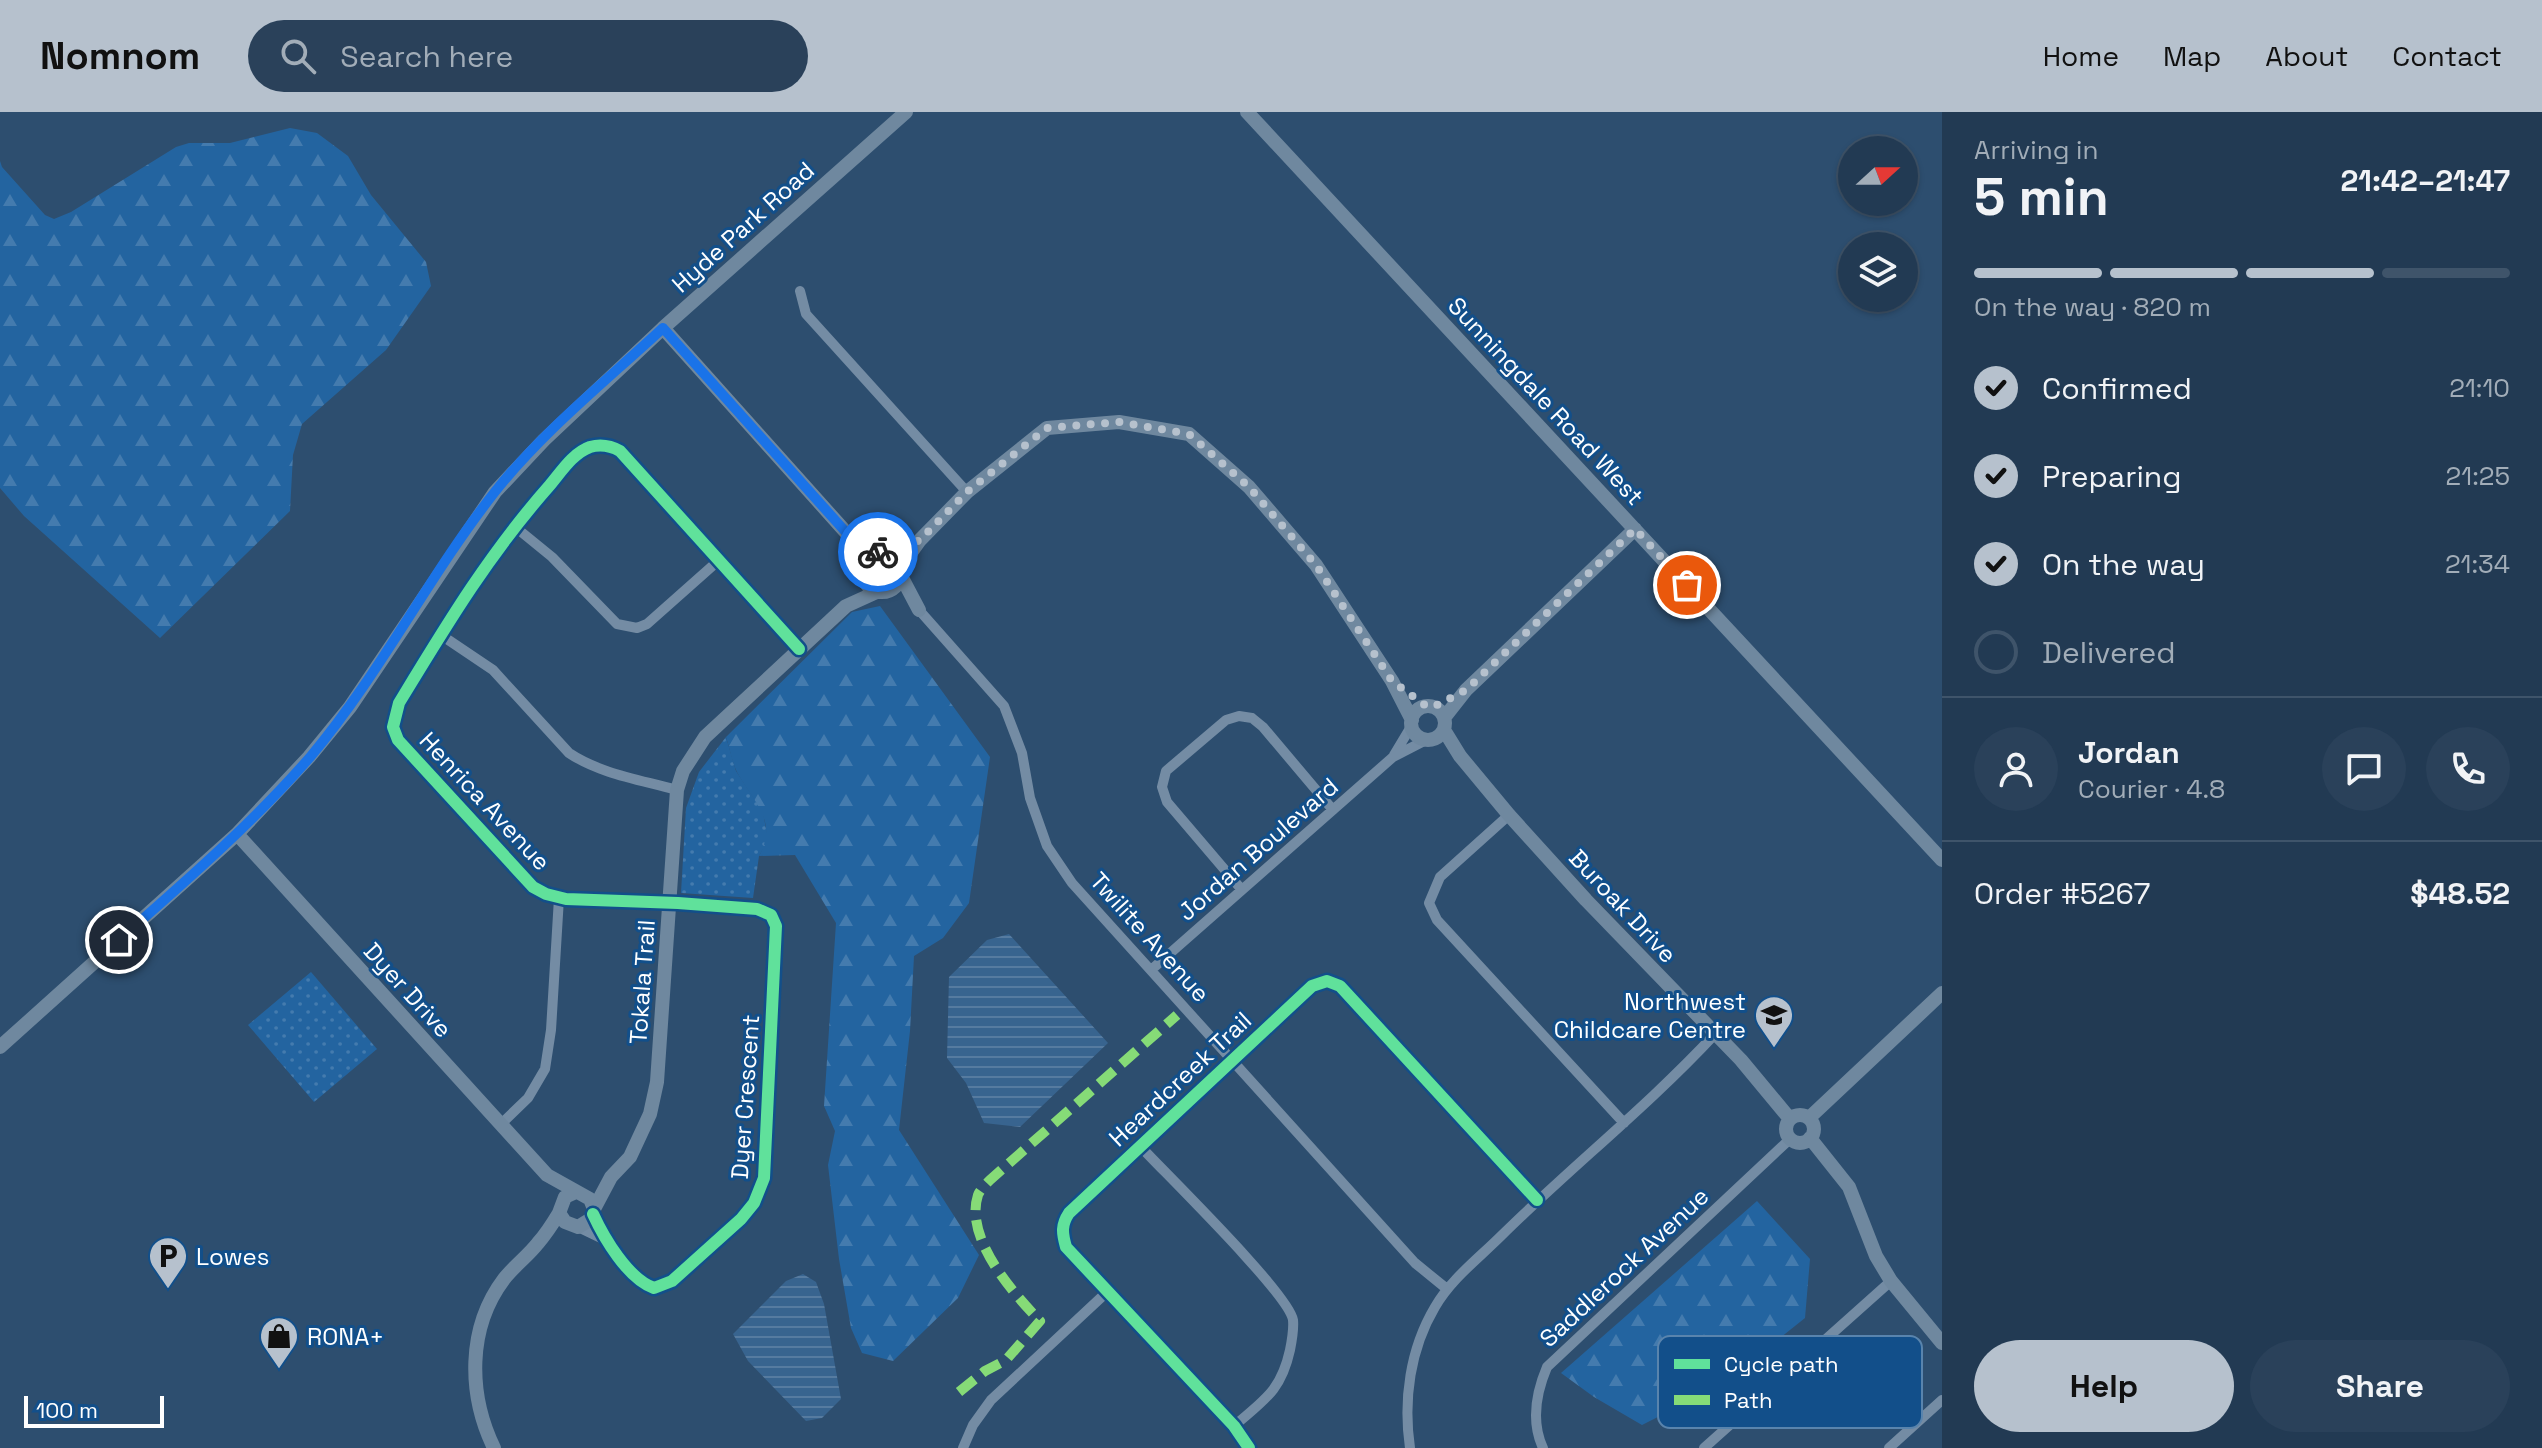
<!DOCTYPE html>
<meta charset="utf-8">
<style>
body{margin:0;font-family:"Space Grotesk",sans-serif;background:#2a415a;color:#f1f3f6;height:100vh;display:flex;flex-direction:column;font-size:30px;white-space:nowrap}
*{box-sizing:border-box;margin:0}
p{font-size:26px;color:#a2adb8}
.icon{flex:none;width:44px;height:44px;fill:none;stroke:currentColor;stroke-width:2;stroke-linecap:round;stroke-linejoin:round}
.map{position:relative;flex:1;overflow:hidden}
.details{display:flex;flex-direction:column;background:#223a53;width:600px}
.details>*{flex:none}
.needle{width:52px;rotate:69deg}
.fabs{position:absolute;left:1838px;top:24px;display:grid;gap:16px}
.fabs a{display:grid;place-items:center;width:80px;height:80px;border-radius:50%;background:#223a53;box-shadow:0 2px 6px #0004,0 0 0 2px #3f546a;font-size:40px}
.scale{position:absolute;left:24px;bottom:20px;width:140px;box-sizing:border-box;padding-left:8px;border:4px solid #fff;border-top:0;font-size:22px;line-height:28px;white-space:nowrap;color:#fff;-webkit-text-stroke:6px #124f8a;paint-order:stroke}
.pin{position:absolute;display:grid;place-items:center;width:68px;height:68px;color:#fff;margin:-34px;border:4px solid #fff;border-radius:50%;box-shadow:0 2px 8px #0007}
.courier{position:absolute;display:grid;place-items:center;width:80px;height:80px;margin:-40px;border:6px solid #1a73e8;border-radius:50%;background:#fff;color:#222;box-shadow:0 2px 10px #0007}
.summary em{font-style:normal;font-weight:600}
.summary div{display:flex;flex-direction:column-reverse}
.summary{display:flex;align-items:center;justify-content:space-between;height:136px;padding:0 32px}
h1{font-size:52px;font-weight:600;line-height:60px}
.bar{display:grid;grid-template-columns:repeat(4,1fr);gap:12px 8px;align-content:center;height:96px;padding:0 32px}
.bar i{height:10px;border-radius:6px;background:#3f546a}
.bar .active{background:#b6c1cd}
.bar p{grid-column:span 4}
.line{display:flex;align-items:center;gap:20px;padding:0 32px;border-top:2px solid #3f546a}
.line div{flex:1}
.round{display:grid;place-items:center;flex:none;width:84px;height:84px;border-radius:42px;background:#2a415a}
ol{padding:0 32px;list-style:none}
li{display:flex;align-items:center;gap:24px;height:88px}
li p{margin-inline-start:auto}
li .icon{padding:8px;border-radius:50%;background:#b6c1cd;color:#111;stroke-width:4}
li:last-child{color:#a2adb8}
li i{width:44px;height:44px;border:4px solid #3f546a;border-radius:50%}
.primary-button{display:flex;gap:16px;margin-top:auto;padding:16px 32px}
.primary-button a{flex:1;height:92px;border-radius:48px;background:#b6c1cd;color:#111;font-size:32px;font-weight:600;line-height:92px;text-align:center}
.primary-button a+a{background:#2a415a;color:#f1f3f6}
header{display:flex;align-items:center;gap:48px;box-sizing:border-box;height:112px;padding:0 40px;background:#b6c1cd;color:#111}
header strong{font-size:38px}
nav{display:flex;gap:44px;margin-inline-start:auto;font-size:28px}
.search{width:560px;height:72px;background:#2a415a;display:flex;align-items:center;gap:20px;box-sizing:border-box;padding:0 28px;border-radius:44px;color:#a2adb8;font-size:30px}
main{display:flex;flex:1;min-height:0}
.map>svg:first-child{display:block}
.green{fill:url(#green-dots)}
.forest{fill:url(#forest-firs)}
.water{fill:url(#water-rules)}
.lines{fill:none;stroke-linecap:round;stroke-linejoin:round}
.street{stroke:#748ca4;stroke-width:10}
.secondary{stroke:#6f889f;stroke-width:14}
.quiet{stroke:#86db77;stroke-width:10;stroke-dasharray:20 10;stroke-linecap:butt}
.cycleway-casing{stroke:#124f8a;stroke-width:17}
.cycleway{stroke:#60e19b;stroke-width:12}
.done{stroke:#b6c1cd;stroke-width:8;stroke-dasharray:0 14.4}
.route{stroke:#1a73e8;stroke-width:10}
.labels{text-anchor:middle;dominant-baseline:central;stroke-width:6;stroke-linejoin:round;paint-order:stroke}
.street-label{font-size:24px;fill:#fff;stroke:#124f8a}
.poi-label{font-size:24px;fill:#fff;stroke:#124f8a;text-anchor:start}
.key{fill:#124f8a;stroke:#5984ad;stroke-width:2}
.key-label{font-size:22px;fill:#fff}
</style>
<header>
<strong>Nomnom</strong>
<div class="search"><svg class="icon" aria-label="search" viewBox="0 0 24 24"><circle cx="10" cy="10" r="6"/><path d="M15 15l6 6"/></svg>Search here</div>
<nav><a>Home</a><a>Map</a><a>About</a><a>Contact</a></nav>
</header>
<main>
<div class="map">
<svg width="1942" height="1336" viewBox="0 0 1942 1336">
<defs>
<pattern id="green-dots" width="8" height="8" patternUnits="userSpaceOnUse" patternTransform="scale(2)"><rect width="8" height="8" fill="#2364a0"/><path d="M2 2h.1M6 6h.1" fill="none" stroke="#447bae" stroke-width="1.8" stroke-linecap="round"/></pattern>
<pattern id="forest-firs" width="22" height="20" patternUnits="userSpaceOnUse" patternTransform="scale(2)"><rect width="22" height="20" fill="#2364a0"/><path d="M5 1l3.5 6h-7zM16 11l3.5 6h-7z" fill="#447bae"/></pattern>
<pattern id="water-rules" width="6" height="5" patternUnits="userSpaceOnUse" patternTransform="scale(2)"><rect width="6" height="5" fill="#38648f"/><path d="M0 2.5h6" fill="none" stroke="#567ba0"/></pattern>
</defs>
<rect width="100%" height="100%" fill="#2d4e6f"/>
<path class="green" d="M726 625 736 659 763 700 768 728 759 744 753 786 681 781 686 696 699 660Z
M311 860 377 937 314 990 248 913Z"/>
<path class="forest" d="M290 16 317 21 348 44 371 83 426 150 431 174 386 238 302 312 293 343 290 399 160 526 24 404 0 376V49L2 55 45 103 54 107 71 100 176 35 189 31H230Z
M880 494 990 645 969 791 943 826 914 844 910 919 899 1018 979 1143 958 1186 893 1249 862 1241 851 1216 839 1147 828 1053 835 1019 824 994 836 811 795 743 759 744C778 709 755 692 738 662 732 651 730 637 726 625L852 500Z
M1757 1089 1810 1147 1805 1206 1721 1273 1642 1313 1594 1285 1561 1261Z"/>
<path class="water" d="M1009 822 1108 931 1020 1015 984 1011 966 971 947 946 949 865 987 828Z
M803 1162 816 1170 824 1192 841 1287 822 1306 806 1309 748 1249 733 1222 786 1169Z"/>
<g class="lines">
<path class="street" d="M800 179 806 202 967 380
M514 414 552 445 617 512 637 516 647 512 718 449
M919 498 1004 594 1022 641 1030 686 1047 734 1072 771 1415 1151 1447 1177
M441 523 493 558 569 641C600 662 642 668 677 678
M1394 643 1412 613
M1509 703 1440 765 1429 791 1437 808 1624 1011
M1242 778 1167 690 1162 675 1166 659 1226 608 1239 604 1252 606 1263 615 1333 698
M1151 858 1393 645 1426 628
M500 1013 528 986 545 957 551 918 559 786
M1140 1034C1166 1062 1289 1182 1293 1208 1294 1218 1292 1228 1290 1238 1281 1279 1264 1288 1234 1314
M593 1102C604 1126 628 1167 654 1176L672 1169 741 1107 754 1091 764 1066 776 814 771 803 757 797 678 791 566 787 546 782 533 775 398 628 393 615 399 591C447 512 489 442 550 373 561 360 573 341 590 335 601 332 611 334 620 339L799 537
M578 1115 605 1128
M963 1336 973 1313 991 1288 1107 1180
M1249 1336 1234 1314 1066 1135C1062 1121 1061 1113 1069 1101L1312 874 1327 869 1340 874 1537 1088
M1410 1336C1403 1288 1410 1237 1435 1195 1451 1167 1479 1146 1502 1123 1571 1055 1648 994 1715 922
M1543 1336C1531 1310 1536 1281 1547 1255L1790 1027
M1704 1336 1891 1169
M1889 1336 1942 1288"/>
<path class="secondary" d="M1247 0 1942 748
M663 216 852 427 863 456
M863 461a19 19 0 1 1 38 0a19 19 0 1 1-38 0Z
M900 456 920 428 967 380 1047 316 1119 310 1189 322 1249 375 1316 453 1392 569 1412 608
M900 462 919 498
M1411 611a17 17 0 1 1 34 0a17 17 0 1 1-34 0Z
M1444 606 1466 578 1635 417
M1444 618 1460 644 1509 703 1586 788 1741 948 1790 1007
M237 722 547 1063 590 1087 594 1097 591 1107 578 1115 565 1110 559 1101 565 1085 576 1080
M0 935 237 722 309 645 350 595 495 380 544 328 663 216 906 0
M1786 1017a14 14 0 1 1 28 0a14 14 0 1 1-28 0Z
M1809 1006 1942 881
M1810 1026 1849 1075 1876 1144 1891 1169 1942 1231
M594 1097 611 1065 630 1045 650 1002 657 970 677 678 683 659 705 625 846 494 879 479
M494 1336C468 1282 467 1216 504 1167 514 1154 528 1144 538 1131 546 1122 553 1111 559 1101"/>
<path class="quiet" d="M959 1280 985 1259 1006 1248 1040 1209C1013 1181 964 1126 978 1083 980 1078 986 1072 990 1068L1177 903"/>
<g class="cycleway-casing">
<path id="cycleway" d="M593 1102C604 1126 628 1167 654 1176L672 1169 741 1107 754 1091 764 1066 776 814 771 803 757 797 678 791 566 787 546 782 533 775 398 628 393 615 399 591C447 512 489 442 550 373 561 360 573 341 590 335 601 332 611 334 620 339L799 537
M1249 1336 1234 1314 1066 1135C1062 1121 1061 1113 1069 1101L1312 874 1327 869 1340 874 1537 1088"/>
</g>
<use href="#cycleway" class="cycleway"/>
</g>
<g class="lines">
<path class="done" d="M878 440 887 443 920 428 967 380 1047 316 1119 310 1189 322 1249 375 1316 453 1392 569 1426 594 1433 595 1466 578 1635 417 1687 473"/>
<path class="route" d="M119 828C186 769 253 711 311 644 380 562 428 465 494 381 542 320 606 269 663 216L852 427 878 440"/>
</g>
<defs>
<g id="school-pin" transform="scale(2)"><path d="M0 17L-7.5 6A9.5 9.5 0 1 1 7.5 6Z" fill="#b6c1cd" stroke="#124f8a"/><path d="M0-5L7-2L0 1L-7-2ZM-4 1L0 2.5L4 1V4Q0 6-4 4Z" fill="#111"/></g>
<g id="parking-pin" transform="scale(2)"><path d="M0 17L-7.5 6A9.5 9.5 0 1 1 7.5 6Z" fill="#b6c1cd" stroke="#124f8a"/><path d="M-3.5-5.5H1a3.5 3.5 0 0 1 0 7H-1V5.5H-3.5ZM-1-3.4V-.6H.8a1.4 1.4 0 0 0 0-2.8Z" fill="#111"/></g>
<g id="shop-pin" transform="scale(2)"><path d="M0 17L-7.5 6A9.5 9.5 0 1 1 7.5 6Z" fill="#b6c1cd" stroke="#124f8a"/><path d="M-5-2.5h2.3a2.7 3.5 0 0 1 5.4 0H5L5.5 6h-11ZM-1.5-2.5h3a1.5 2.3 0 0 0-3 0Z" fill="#111"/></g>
</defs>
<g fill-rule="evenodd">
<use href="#school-pin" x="1774" y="903"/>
<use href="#parking-pin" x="168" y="1144"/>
<use href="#shop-pin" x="279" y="1224"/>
</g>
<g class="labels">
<g class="street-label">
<text transform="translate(743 115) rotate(-42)">Hyde Park Road</text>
<text transform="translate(1546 289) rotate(47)">Sunningdale Road West</text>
<text transform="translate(485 689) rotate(47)">Henrica Avenue</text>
<text transform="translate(1258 737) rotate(-41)">Jordan Boulevard</text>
<text transform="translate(1623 794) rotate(47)">Buroak Drive</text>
<text transform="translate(1150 825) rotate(48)">Twilite Avenue</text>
<text transform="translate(642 870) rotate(-86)">Tokala Trail</text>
<text transform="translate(408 878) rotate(48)">Dyer Drive</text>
<text transform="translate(1180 967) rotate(-43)">Heardcreek Trail</text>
<text transform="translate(745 985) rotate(-86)">Dyer Crescent</text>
<text transform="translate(1624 1155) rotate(-43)">Saddlerock Avenue</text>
</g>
<g class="poi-label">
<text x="1746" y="889" text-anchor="end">Northwest<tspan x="1746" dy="28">Childcare Centre</tspan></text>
<text x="196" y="1144">Lowes</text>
<text x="307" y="1224">RONA+</text>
</g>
</g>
<rect x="1658" y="1224" width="264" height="92" rx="12" class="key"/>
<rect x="1674" y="1247" width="36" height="10" fill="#60e19b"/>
<rect x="1674" y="1283" width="36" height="10" fill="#86db77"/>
<g class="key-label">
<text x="1724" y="1260">Cycle path</text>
<text x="1724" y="1296">Path</text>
</g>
</svg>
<div class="fabs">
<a><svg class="needle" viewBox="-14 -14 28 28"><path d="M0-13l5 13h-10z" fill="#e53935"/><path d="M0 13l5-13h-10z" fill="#a2adb8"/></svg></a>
<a><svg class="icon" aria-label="layers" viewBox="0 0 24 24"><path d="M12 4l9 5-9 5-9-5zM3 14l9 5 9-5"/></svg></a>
</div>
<div class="scale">100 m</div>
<div class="pin" style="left:1687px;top:473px;background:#ea580c"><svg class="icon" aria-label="bag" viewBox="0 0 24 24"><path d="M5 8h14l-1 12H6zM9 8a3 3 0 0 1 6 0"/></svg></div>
<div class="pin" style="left:119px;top:828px;background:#1f2937"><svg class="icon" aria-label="home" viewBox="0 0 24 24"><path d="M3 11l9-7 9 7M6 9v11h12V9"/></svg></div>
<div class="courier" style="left:878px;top:440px"><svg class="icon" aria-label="bike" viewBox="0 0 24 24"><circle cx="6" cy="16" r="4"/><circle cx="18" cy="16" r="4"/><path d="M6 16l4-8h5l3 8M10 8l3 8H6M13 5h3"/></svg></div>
</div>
<section class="details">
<div class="summary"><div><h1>5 min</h1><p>Arriving in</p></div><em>21:42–21:47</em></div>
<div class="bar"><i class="active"></i><i class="active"></i><i class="active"></i><i></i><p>On the way · 820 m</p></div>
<ol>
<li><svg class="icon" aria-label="check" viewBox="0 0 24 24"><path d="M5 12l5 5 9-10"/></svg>Confirmed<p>21:10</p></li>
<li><svg class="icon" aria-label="check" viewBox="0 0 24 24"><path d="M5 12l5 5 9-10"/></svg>Preparing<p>21:25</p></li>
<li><svg class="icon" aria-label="check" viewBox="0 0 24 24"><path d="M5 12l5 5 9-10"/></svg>On the way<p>21:34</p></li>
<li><i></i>Delivered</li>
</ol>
<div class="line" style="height:144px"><a class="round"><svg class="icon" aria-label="person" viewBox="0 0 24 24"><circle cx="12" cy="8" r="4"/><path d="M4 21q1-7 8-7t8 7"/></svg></a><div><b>Jordan</b><p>Courier · 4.8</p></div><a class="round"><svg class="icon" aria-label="chat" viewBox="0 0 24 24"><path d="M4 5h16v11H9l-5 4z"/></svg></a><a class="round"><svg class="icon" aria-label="phone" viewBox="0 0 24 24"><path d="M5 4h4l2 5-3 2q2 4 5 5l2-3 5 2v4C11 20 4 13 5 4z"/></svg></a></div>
<div class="line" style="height:104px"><div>Order #5267</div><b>$48.52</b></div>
<div class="primary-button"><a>Help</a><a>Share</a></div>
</section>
</main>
